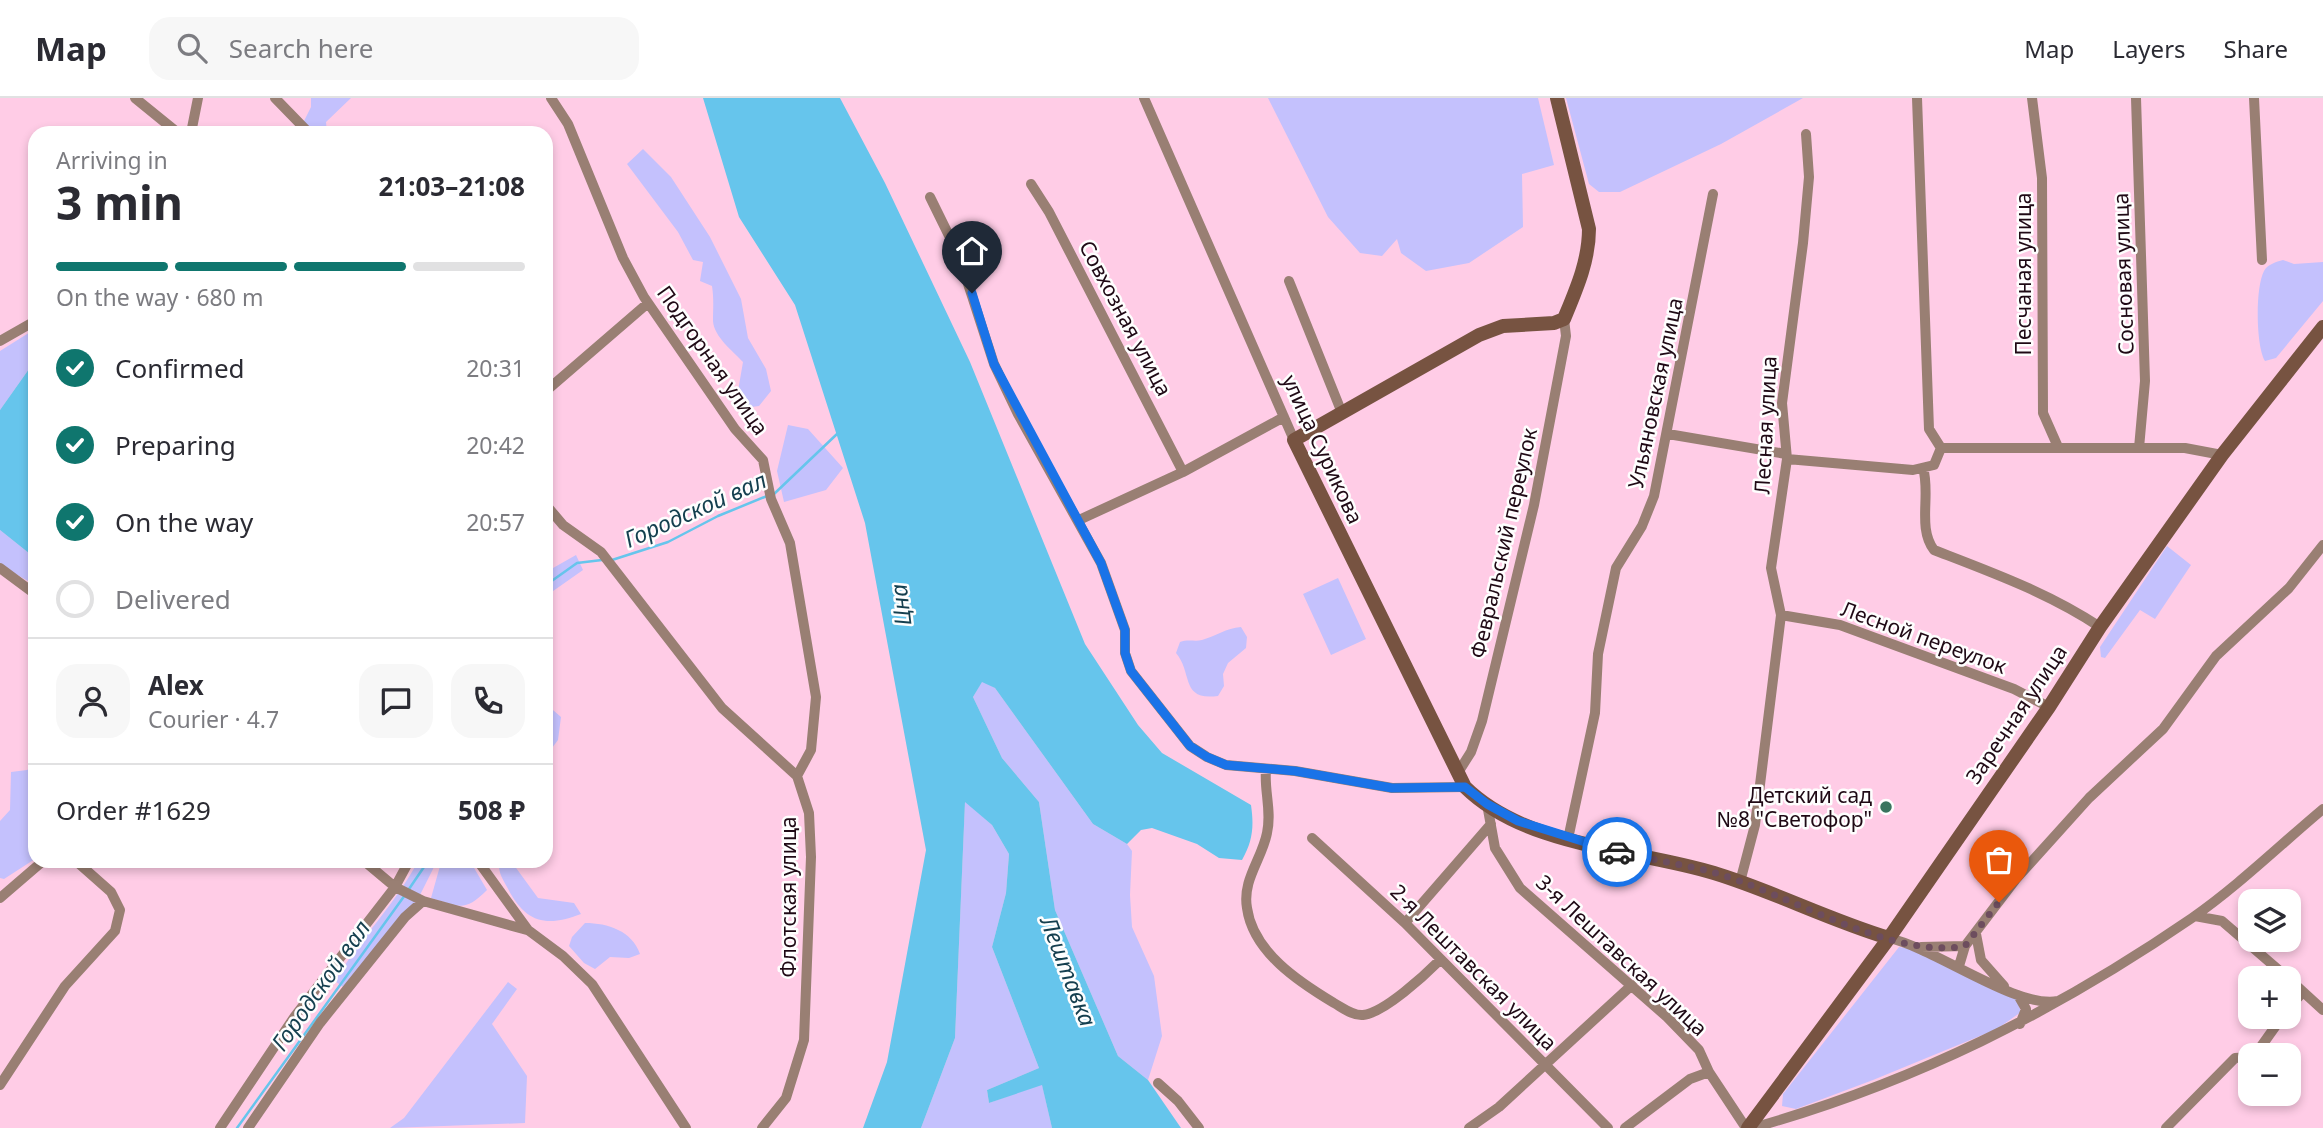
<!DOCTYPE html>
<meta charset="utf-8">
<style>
body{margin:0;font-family:"Noto Sans",sans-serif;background:#f7f7f7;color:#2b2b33;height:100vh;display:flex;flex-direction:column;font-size:26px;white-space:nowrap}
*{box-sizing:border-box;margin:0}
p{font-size:23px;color:#7c7c81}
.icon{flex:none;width:38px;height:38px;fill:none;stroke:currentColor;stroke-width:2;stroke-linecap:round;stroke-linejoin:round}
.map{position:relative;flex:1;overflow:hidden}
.sheet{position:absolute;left:28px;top:28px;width:525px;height:742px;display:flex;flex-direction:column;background:#fff;border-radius:21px;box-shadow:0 4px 10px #0003}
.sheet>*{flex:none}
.buttons{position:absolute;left:2238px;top:791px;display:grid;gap:14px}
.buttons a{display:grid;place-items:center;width:63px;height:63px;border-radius:14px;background:#fff;box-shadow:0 4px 10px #0003;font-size:35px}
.pin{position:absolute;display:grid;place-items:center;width:60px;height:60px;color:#fff;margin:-72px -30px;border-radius:50% 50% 50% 0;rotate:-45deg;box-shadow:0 0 7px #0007}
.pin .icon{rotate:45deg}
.courier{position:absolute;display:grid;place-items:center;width:70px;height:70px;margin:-35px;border:5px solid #1a73e8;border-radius:50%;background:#fff;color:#222;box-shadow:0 2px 9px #0007}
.head em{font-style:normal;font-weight:700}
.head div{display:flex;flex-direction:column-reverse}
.head{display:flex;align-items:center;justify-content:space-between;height:119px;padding:0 28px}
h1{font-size:46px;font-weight:700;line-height:52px}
.bar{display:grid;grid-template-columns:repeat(4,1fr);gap:10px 7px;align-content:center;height:84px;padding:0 28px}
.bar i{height:9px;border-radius:5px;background:#e1e1e2}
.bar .current{background:#0f766e}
.bar p{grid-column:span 4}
.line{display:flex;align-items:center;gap:18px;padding:0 28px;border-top:2px solid #e1e1e2}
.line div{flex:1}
.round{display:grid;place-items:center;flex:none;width:74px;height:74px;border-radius:21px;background:#f7f7f7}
ol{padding:0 28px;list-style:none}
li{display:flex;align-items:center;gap:21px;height:77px}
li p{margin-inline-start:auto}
li .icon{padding:7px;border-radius:50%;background:#0f766e;color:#fff;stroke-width:4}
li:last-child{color:#7c7c81}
li i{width:38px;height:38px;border:4px solid #e1e1e2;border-radius:50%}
header{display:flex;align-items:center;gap:42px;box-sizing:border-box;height:98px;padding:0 35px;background:#fff;border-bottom:2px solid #e1e1e2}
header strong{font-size:33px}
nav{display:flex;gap:38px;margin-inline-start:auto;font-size:24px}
.search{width:490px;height:63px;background:#f7f7f7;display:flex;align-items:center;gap:18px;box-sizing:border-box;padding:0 24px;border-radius:21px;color:#7c7c81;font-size:26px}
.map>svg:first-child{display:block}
.green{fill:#c4c1fd}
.water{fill:#66c5ec}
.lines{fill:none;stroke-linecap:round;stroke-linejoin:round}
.stream{stroke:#66c5ec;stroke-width:2.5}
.street{stroke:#997f73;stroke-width:10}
.secondary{stroke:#775341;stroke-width:14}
.done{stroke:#6d4d5e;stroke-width:7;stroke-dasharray:0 12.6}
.route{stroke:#1a73e8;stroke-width:9}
.poi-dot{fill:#39745e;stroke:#fefefe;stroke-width:2.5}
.labels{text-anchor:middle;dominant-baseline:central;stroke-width:5;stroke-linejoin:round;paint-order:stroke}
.street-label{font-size:21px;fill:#1f0915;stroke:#fefefe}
.poi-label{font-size:21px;fill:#1f0915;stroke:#fefefe;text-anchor:end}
.water-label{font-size:23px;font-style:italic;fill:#143f4f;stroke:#fefefe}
</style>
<header>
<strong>Map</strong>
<div class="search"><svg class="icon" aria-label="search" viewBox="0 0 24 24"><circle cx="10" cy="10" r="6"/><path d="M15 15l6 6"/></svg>Search here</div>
<nav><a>Map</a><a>Layers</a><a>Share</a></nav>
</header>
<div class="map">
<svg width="2323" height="1030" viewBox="0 0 2323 1030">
<rect width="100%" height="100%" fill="#ffcce6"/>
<path class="green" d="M311 0H351L326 24 327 35H298L311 9Z
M1268 0H1538L1554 67 1522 76 1523 129 1469 165 1426 173 1401 155 1397 141 1382 158 1360 155 1328 119Z
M1566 0H1803L1721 46 1620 94H1599L1589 86Z
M643 51 671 79 710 139 741 201 748 240 766 271 771 293 759 308 744 310 738 293 743 264C733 253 714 239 713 223 713 210 714 201 712 188L700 183 703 164 693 162 678 134 627 66Z
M2283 162 2294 166 2323 164V203L2276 260 2265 263C2256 249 2255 190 2264 173 2268 166 2276 164 2283 162Z
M35 231V268L29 271 0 312V253Z
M788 327 808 331 843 370 826 392 784 404 777 373Z
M0 432 35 460V487L0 467Z
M2167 448 2191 467 2155 521 2140 512 2105 560 2101 559 2100 549Z
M576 457 583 472 546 498V474Z
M1338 480 1366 541 1331 557 1303 496Z
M1241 529 1247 539 1246 550 1228 565 1223 576 1224 588 1218 598C1180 603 1193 575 1176 555L1180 544C1188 541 1195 544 1202 542 1216 538 1226 530 1241 529Z
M982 583 995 590 1093 726 1127 746 1132 753 1130 797 1132 829 1154 878 1162 938 1148 982 1118 958 1055 812 1039 704 1002 660 973 599Z
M546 606 561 619 558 642 546 658Z
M35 667V761L4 781 0 780V723L10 712 11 674 27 672Z
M965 703 992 727 1009 756 1006 795 992 849 1039 970 987 992 989 1005 1042 986 1052 1030H921L955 940Z
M418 763H437L418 801 343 889 335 883C360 840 395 807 418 763Z
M446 763H470L487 792C465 814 460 809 431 800L440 768Z
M499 763H511L538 800 574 805 581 816C545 830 525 824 507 789 502 780 498 774 499 763Z
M585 825C608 825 632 833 640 856L629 860 610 859 595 871 584 865 569 848 572 839Z
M1899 849 1917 852 2016 899 2021 914 1997 931 1873 982 1796 1011 1782 1008 1783 996Z
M508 884 517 891 492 926 527 978 525 1025 390 1030 404 1020Z"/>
<path class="water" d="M703 0H840L885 85 970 264 1085 546 1138 627 1162 655 1251 707C1254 728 1253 743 1242 762L1219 760 1197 746 1152 730 1141 732 1127 746 1093 726 995 590 982 584 973 599 1002 660 1039 704 1055 812 1118 958 1148 982 1181 1030H1052L1042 987 989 1005 987 992 1039 970 992 849 1006 795 1009 756 992 727 965 704 955 940 921 1030H863L887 964 926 752 865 425 795 207 739 119Z
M35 268V460L0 432V312L29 271Z"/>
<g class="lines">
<path class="stream" d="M774 396 837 336
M612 462 668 444 718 418 767 398
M546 487 577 465 602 462
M409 791 428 763
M237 1030 405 797"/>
<path class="street" d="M135 0 178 35
M275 0 309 35
M551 0 568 26 623 160 644 199 735 331 763 362 771 401 790 445 816 599 811 652 797 678
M1144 0 1294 342
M1917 0 1929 331 1941 350
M2032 0 2042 80 2043 315 2058 349
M2136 0 2145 283 2139 350
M2254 0 2262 162
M191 35 198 0
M1031 86 1049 114 1183 374
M930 99 959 158 994 266 1018 316 1101 465 1125 532V555L1131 573 1190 648 1207 659 1226 667 1295 673 1392 690 1465 689
M1289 183 1342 315
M0 243 35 223
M546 293 648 205
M1668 336 1786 356
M1787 361 1913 372 1934 367 1941 350H2185L2222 357
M1923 370C1931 396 1917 430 1934 452 1991 474 2049 495 2100 529
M546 407 563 427 601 454 722 610 797 678 809 715 811 759 804 942 786 1000 762 1030
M1079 422 1183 374 1284 319
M0 470 35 496
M1781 517 1840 527 2014 591 2049 609
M1266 672C1264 693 1272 713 1267 735 1262 761 1242 782 1247 810 1253 854 1299 884 1334 905 1343 910 1353 918 1363 917 1384 915 1425 877 1440 862
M1459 673 1471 654 1482 623 1534 407 1566 238 1564 221
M1487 706 1495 750 1520 790 1667 919 1699 952 1709 974 1746 1030
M1312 740 1405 825 1608 1030
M1568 741 1595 615 1598 556 1616 470 1642 428 1654 398 1713 96
M364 763 395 789 423 803 527 832
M478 763 528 832 563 858 592 886 686 1030
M1740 784 1755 727 1781 517 1771 470 1787 361 1782 305 1803 145 1809 79 1806 36
M0 800 43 763
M2195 818 2222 823 2288 880
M1405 825 1491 726
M1976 836 1981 862 2004 888
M1889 840C1937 851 2016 911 2058 903
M1965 848 2016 781 2089 700 2163 631 2216 558 2289 490 2323 447
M1921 849 1965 848 1959 868
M2289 881 2323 912
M2018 897 2026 911 2020 926
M2289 909 2303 894
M2255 957 2282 919
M1158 985 1178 1003 1199 1030
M0 987 65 888 115 833 120 812 111 794 76 763
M220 1030 295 918 395 789 409 763
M248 1030 320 925 405 819 423 803
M1469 1030 1499 1009 1632 887
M1625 1030 1690 981 1709 974
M1752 1030C1913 985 2055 914 2192 820 2238 788 2280 747 2323 711
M2166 1030 2235 960 2250 959"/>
<path class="secondary" d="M1557 0 1589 131C1589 163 1576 192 1564 221L1554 225 1503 228 1479 237 1294 342 1465 689C1527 750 1636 751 1714 775 1773 793 1829 822 1889 840
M1748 1030 1889 840 2049 609 2100 529 2222 357 2323 229"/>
</g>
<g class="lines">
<path class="done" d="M1617 754C1649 761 1681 766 1712 774 1786 794 1890 862 1965 848L1999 804"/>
<path class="route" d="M972 195 994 266 1101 465 1125 532V555L1131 573 1190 648 1207 659 1226 667 1295 673 1392 690 1465 689 1487 706 1518 723 1617 754"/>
</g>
<circle class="poi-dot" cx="1886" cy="709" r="7"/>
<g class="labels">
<g class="street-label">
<text transform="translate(2023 176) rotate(-90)">Песчаная улица</text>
<text transform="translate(2123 176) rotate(-92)">Сосновая улица</text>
<text transform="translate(1126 220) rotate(62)">Совхозная улица</text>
<text transform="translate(713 262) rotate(55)">Подгорная улица</text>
<text transform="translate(1655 295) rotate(-78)">Ульяновская улица</text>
<text transform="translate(1765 327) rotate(-87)">Лесная улица</text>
<text transform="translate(1323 351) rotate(65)">улица Сурикова</text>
<text transform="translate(1503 445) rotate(-77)">Февральский переулок</text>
<text transform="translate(1924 539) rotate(20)">Лесной переулок</text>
<text transform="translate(2016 616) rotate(-56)">Заречная улица</text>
<text transform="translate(788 799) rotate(-90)">Флотская улица</text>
<text transform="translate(1622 857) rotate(43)">3-я Лештавская улица</text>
<text transform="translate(1474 869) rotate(45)">2-я Лештавская улица</text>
</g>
<g class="poi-label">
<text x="1872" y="697">Детский сад<tspan x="1872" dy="24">№8 "Светофор"</tspan></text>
</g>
<g class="water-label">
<text transform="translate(695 411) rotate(-24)">Городской вал</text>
<text transform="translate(900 507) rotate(-97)">Цна</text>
<text transform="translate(1069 873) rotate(69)">Лештавка</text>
<text transform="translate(320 887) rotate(-55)">Городской вал</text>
</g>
</g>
</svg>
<div class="buttons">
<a><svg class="icon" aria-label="layers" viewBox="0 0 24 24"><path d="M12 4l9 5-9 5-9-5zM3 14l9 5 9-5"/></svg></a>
<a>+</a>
<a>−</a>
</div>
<div class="pin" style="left:1999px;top:804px;background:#ea580c"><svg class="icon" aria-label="bag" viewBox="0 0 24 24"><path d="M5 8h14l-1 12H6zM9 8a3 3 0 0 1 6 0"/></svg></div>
<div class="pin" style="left:972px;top:195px;background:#1f2937"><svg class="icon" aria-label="home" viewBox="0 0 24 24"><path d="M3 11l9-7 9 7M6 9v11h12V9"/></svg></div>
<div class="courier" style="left:1617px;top:754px"><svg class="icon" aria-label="car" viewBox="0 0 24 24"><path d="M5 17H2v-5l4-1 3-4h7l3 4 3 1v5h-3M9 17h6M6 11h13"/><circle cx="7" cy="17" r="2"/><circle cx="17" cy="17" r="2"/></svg></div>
<section class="sheet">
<div class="head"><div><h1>3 min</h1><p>Arriving in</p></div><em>21:03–21:08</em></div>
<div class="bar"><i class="current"></i><i class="current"></i><i class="current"></i><i></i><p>On the way · 680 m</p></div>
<ol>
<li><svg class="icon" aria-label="check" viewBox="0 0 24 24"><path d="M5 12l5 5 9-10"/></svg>Confirmed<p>20:31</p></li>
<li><svg class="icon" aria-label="check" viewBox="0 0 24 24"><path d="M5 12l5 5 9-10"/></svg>Preparing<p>20:42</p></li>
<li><svg class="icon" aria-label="check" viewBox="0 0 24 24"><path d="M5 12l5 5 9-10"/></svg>On the way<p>20:57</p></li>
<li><i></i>Delivered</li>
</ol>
<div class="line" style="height:126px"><a class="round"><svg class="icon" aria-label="person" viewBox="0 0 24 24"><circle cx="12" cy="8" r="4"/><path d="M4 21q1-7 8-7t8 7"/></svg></a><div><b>Alex</b><p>Courier · 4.7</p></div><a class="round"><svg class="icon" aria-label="chat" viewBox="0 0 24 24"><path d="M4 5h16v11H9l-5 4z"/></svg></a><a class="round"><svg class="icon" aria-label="phone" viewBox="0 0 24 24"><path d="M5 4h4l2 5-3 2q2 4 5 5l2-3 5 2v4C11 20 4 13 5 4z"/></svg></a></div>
<div class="line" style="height:91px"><div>Order #1629</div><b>508 ₽</b></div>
</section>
</div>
